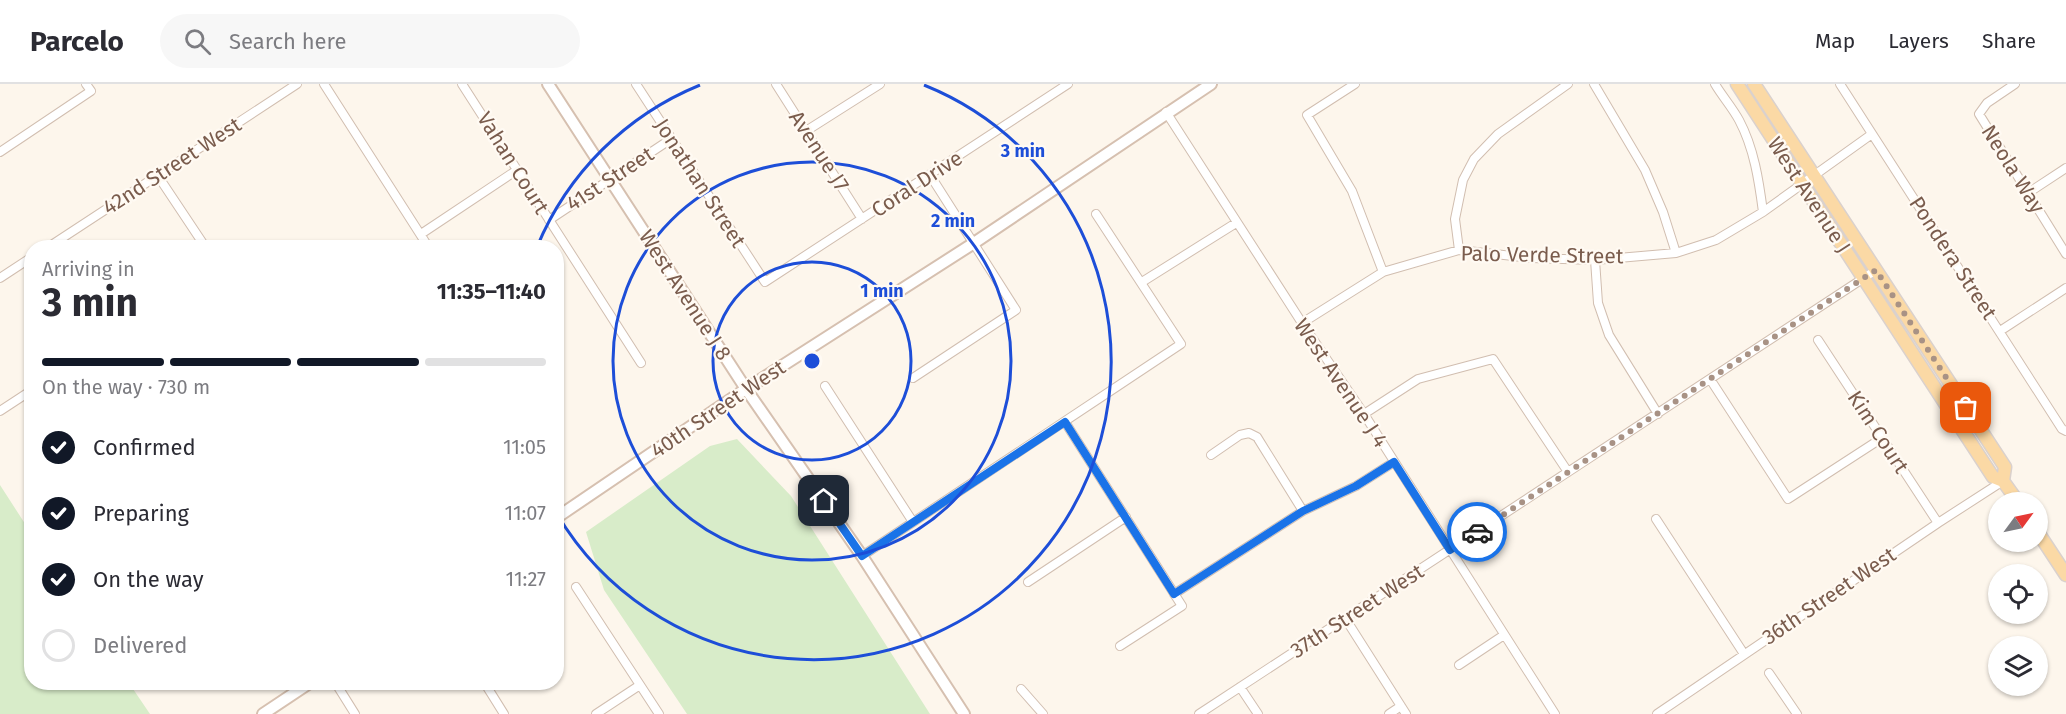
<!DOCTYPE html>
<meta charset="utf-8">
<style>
body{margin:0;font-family:"Fira Sans",sans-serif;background:#f7f7f7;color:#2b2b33;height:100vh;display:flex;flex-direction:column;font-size:22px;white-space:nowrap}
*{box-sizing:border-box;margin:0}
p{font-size:20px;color:#7c7c81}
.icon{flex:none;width:33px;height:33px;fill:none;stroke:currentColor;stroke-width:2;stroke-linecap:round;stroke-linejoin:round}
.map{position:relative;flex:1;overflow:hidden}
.sheet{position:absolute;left:24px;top:156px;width:540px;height:450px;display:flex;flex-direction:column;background:#fff;border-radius:24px;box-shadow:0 2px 4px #0004}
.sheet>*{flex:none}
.needle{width:39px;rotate:57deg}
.tools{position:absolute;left:1988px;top:408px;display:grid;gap:12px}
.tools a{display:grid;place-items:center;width:60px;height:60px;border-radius:50%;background:#fff;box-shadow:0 2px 4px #0004;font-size:30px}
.pin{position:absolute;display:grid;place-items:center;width:51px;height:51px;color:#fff;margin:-26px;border-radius:12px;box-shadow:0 3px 9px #0006}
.courier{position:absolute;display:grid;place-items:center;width:60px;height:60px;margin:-30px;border:4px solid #1a73e8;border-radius:50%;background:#fff;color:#222;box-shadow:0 2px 8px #0007}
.summary em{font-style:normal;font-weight:700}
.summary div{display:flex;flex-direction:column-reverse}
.summary{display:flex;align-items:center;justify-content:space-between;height:102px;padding:0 18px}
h1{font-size:39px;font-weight:700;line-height:45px}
.bar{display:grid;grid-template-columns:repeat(4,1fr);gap:9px 6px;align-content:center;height:72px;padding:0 18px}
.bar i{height:8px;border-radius:4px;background:#e1e1e2}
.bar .selected{background:#111827}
.bar p{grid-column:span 4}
ol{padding:0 18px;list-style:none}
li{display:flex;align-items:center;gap:18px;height:66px}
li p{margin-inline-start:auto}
li .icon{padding:6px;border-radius:50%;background:#111827;color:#fff;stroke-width:4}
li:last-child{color:#7c7c81}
li i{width:33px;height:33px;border:3px solid #e1e1e2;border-radius:50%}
header{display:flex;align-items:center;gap:36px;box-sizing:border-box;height:84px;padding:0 30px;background:#fff;border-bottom:2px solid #e1e1e2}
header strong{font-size:28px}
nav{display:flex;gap:33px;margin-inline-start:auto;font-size:21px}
.search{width:420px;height:54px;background:#f7f7f7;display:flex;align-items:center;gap:15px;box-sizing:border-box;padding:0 21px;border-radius:33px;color:#7c7c81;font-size:22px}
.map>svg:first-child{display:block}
.green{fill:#d8ecc9}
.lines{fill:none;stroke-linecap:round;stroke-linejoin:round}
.street-casing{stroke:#d1beb0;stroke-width:10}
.secondary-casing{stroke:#d6c0b0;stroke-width:14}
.primary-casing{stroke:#dad1cd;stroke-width:15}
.street{stroke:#fff;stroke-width:8}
.secondary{stroke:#fff;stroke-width:10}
.primary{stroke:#fbd9a5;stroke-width:12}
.done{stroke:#a89285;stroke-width:6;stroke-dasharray:0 10.8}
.route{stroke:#1a73e8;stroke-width:8}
.ring{fill:none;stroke:#1d4ed8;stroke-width:3}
.labels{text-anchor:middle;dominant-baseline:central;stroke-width:4.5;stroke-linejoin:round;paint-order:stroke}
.street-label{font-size:21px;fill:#7a5c4d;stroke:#fffaf3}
.centre{fill:#1d4ed8;stroke:#fffaf3;stroke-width:3}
.ring-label{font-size:18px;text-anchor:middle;font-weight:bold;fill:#1d4ed8;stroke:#fffaf3;stroke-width:4.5;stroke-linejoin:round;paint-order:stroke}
</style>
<header>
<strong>Parcelo</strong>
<div class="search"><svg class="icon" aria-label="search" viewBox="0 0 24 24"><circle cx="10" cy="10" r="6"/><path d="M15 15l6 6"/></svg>Search here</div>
<nav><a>Map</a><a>Layers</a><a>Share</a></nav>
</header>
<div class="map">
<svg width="2066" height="630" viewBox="0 0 2066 630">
<rect width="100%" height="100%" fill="#fdf6ec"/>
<path class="green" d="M737 355 791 412 930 630H687L604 506 586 448 710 362Z
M0 401 31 449 32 598 129 599 150 630H0Z"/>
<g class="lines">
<g class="street-casing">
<path id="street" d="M324 0 429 164
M462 0 641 279
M636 0 765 198 1068 0
M776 0 862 135
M1355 0 1307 31 1352 107 1383 188
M1594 0 1645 86 1663 128 1676 169
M1715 0C1722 12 1732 23 1739 36 1754 64 1759 97 1763 128
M1840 0 2062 345 2066 347
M2015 0 1987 19 1979 30 2066 170
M1166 28 1302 239 1364 330 1555 630
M806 47 880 0
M0 68 91 7 86 0
M158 92 206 164
M2028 109 2066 84
M549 136 671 55
M421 150 517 86
M47 164 297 0
M1459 166 1455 135 1463 96 1474 75 1498 50 1568 0
M1595 176 1598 219 1609 251 1658 330
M0 194 32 173
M1142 198 1236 139
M1302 239 1383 188 1459 166 1531 174 1595 176 1676 169 1716 156 1763 128 1872 50
M2000 247 2066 204
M1818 256 1938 439
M913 294 1016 226 930 91
M1710 295 1788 415 1882 354
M825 302 913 438
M0 327 32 306
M1364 330 1418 295 1493 275 1568 388
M1065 338 1182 522 1120 562
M1211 371 1240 351 1249 349 1257 353 1303 427
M1656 435 1744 570
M862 472 1181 260 1096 130
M1028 498 1126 433
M576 503 659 630
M1174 510 1303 427 1356 402 1394 378
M1345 534 1406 630
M1459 581 1504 551
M1769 589 1797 630
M335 598 355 630
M484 598 504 630
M1240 603 1258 630
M1021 605 1043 630
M596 630 640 601
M1199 630 1876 186
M1389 630 1401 622
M1657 630 1938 439 2003 397"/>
</g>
<g class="secondary-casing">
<path id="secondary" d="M548 0 746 305 862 472 964 630
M556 434 746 305 974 159 1211 0
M263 630 311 598"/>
</g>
<g class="primary-casing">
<path id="primary" d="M1737 0 1993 393 2003 397 2018 418
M1754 0 2005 383 2003 397
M2037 447 2066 491"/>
</g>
<use href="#street" class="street"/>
<use href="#secondary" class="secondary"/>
<use href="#primary" class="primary"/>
</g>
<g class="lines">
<path class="done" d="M1477 448 1876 186 1966 324"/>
<path class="route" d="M824 417 862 472 1065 338 1174 510 1303 427 1356 402 1394 378 1450 466 1477 448"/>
</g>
<g class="ring">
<circle cx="812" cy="277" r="99"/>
<circle cx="812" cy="277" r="199"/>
<path d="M537 163A298 298 0 0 1 700 1M924 1A298 298 0 1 1 557 430"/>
</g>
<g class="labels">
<g class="street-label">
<text transform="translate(819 67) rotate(57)">Avenue J7</text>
<text transform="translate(513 79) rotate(58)">Vahan Court</text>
<text transform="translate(172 82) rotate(-33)">42nd Street West</text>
<text transform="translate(2013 85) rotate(58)">Neola Way</text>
<text transform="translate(610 95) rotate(-33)">41st Street</text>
<text transform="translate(700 99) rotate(57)">Jonathan Street</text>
<text transform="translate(917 100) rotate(-33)">Coral Drive</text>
<text transform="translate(1809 111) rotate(57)">West Avenue J</text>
<text transform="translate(1542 171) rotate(1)">Palo Verde Street</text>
<text transform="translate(1953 174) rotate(57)">Pondera Street</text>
<text transform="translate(685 211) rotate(57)">West Avenue J 8</text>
<text transform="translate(1341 299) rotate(56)">West Avenue J 4</text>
<text transform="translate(718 325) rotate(-34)">40th Street West</text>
<text transform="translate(1878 348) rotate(57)">Kim Court</text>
<text transform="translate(1829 512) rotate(-34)">36th Street West</text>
<text transform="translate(1357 527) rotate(-33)">37th Street West</text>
</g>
</g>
<circle cx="812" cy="277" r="9" class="centre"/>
<g class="ring-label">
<text x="1023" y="73">3 min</text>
<text x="953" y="143">2 min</text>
<text x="882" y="213">1 min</text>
</g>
</svg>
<div class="tools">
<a><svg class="needle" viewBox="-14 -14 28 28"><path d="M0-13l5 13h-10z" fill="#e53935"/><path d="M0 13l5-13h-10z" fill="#7c7c81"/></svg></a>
<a><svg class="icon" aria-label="locate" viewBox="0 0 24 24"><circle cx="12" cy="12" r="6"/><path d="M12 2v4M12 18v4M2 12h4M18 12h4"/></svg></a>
<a><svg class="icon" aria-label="layers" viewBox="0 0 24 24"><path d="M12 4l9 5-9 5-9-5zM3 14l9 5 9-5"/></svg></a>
</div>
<div class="pin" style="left:1966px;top:324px;background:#ea580c"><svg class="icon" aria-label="bag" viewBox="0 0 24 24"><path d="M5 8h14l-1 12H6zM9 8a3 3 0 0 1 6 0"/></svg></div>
<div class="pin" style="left:824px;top:417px;background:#1f2937"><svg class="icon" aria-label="home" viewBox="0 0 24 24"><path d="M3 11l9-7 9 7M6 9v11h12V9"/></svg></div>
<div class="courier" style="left:1477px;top:448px"><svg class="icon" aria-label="car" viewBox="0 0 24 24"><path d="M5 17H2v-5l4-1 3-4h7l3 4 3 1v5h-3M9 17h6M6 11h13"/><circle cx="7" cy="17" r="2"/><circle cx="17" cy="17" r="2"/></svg></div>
<section class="sheet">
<div class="summary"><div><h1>3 min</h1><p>Arriving in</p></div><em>11:35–11:40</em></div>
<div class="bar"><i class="selected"></i><i class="selected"></i><i class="selected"></i><i></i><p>On the way · 730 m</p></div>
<ol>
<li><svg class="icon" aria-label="check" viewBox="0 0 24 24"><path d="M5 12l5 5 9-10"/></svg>Confirmed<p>11:05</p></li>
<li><svg class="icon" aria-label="check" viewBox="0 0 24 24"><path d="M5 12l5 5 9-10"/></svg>Preparing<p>11:07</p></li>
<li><svg class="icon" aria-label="check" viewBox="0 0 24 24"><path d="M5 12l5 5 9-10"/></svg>On the way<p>11:27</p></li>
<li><i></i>Delivered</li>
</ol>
</section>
</div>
